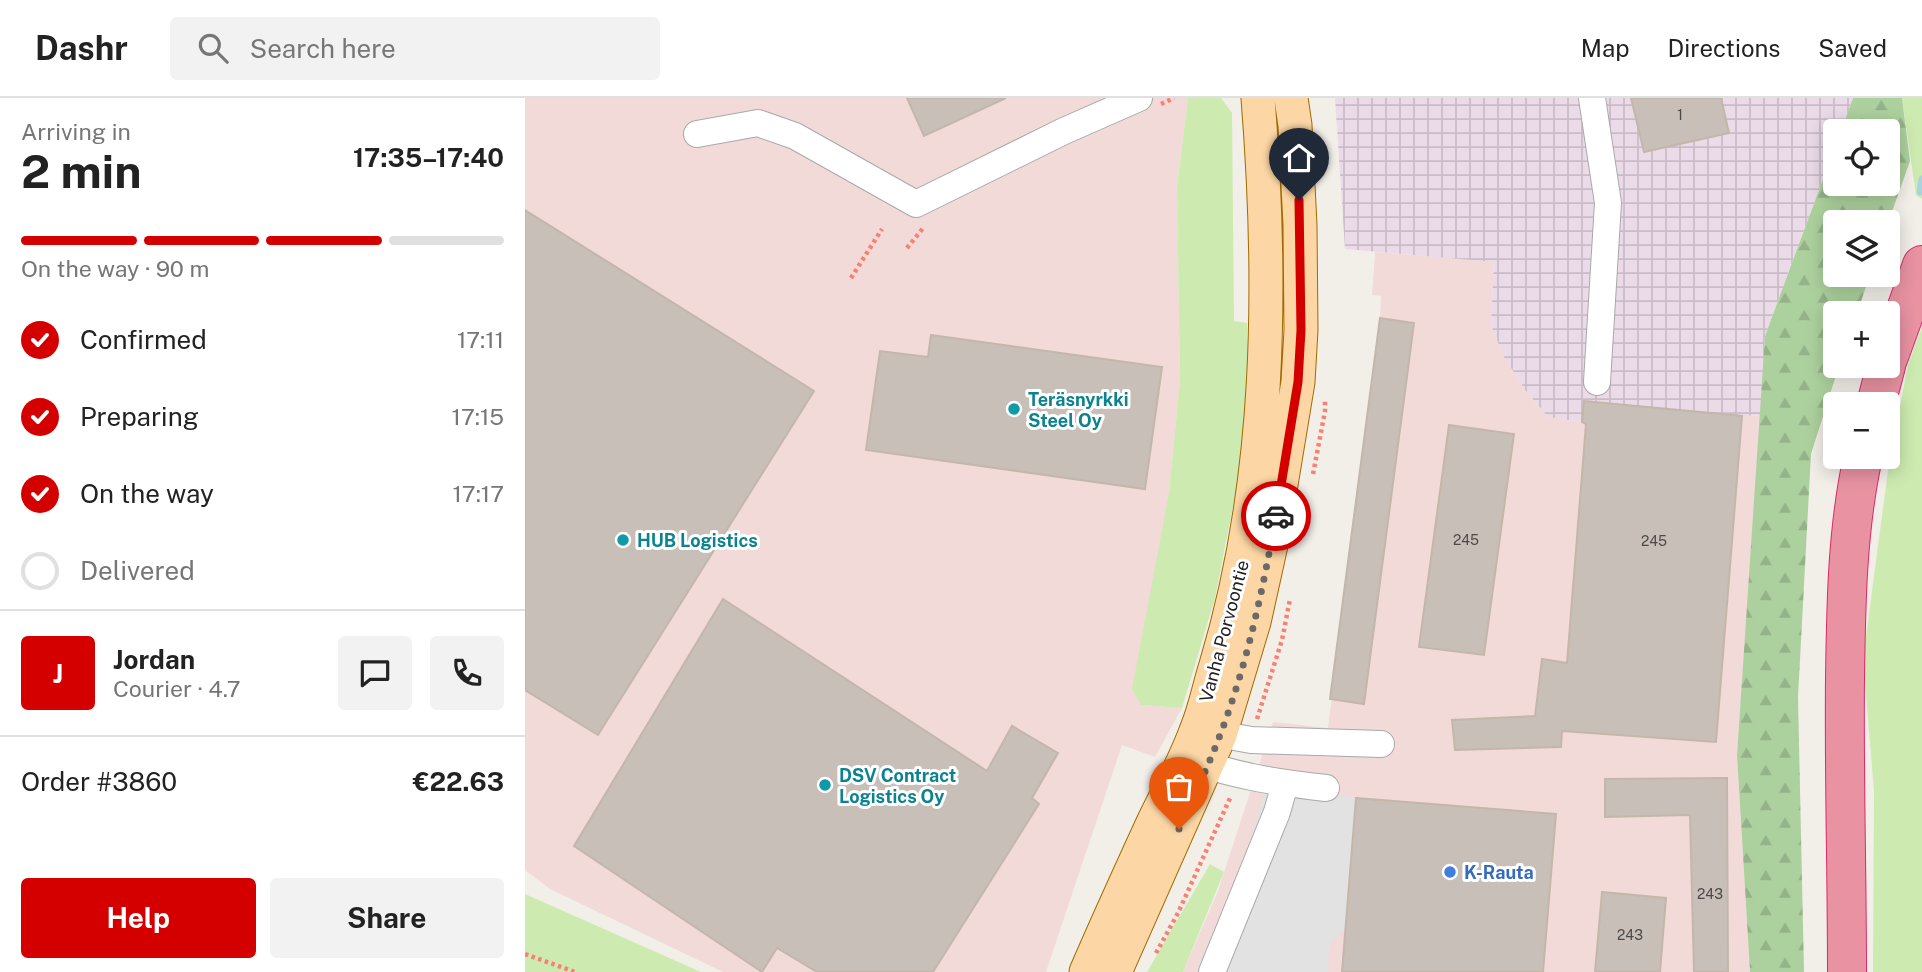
<!DOCTYPE html>
<meta charset="utf-8">
<style>
body{margin:0;font-family:"Public Sans",sans-serif;background:#f2f2f2;color:#222;height:100vh;display:flex;flex-direction:column;font-size:26px;white-space:nowrap}
*{box-sizing:border-box;margin:0}
p{font-size:23px;color:#767676}
.icon{flex:none;width:38px;height:38px;fill:none;stroke:currentColor;stroke-width:2;stroke-linecap:round;stroke-linejoin:round}
.map{position:relative;flex:1;overflow:hidden}
.side{display:flex;flex-direction:column;background:#fff;width:525px}
.side>*{flex:none}
.fabs{position:absolute;left:1298px;top:21px;display:grid;gap:14px}
.fabs a{display:grid;place-items:center;width:77px;height:77px;border-radius:7px;background:#fff;box-shadow:0 4px 18px #0003;font-size:35px}
.pin{position:absolute;display:grid;place-items:center;width:60px;height:60px;color:#fff;margin:-72px -30px;border-radius:50% 50% 50% 0;rotate:-45deg;box-shadow:0 0 7px #0007}
.pin .icon{rotate:45deg}
.courier{position:absolute;display:grid;place-items:center;width:70px;height:70px;margin:-35px;border:5px solid #d40000;border-radius:50%;background:#fff;color:#222;box-shadow:0 2px 9px #0007}
.headline em{font-style:normal;font-weight:700}
.headline div{display:flex;flex-direction:column-reverse}
.headline{display:flex;align-items:center;justify-content:space-between;height:119px;padding:0 21px}
h1{font-size:46px;font-weight:700;line-height:52px}
.bar{display:grid;grid-template-columns:repeat(4,1fr);gap:10px 7px;align-content:center;height:84px;padding:0 21px}
.bar i{height:9px;border-radius:5px;background:#e0e0e0}
.bar .current{background:#d40000}
.bar p{grid-column:span 4}
.line{display:flex;align-items:center;gap:18px;padding:0 21px;border-top:2px solid #e0e0e0}
.line div{flex:1}
.round{display:grid;place-items:center;flex:none;width:74px;height:74px;border-radius:7px;background:#f2f2f2}
ol{padding:0 21px;list-style:none}
li{display:flex;align-items:center;gap:21px;height:77px}
li p{margin-inline-start:auto}
li .icon{padding:7px;border-radius:50%;background:#d40000;color:#fff;stroke-width:4}
li:last-child{color:#767676}
li i{width:38px;height:38px;border:4px solid #e0e0e0;border-radius:50%}
.action{display:flex;gap:14px;margin-top:auto;padding:14px 21px}
.action a{flex:1;height:80px;border-radius:7px;background:#d40000;color:#fff;font-size:28px;font-weight:700;line-height:80px;text-align:center}
.action a+a{background:#f2f2f2;color:#222}
header{display:flex;align-items:center;gap:42px;box-sizing:border-box;height:98px;padding:0 35px;background:#fff;border-bottom:2px solid #e0e0e0}
header strong{font-size:33px}
nav{display:flex;gap:38px;margin-inline-start:auto;font-size:24px}
.search{width:490px;height:63px;background:#f2f2f2;display:flex;align-items:center;gap:18px;box-sizing:border-box;padding:0 24px;border-radius:7px;color:#767676;font-size:26px}
main{display:flex;flex:1;min-height:0}
.map>svg:first-child{display:block}
.commercial{fill:#f2dad9}
.industrial{fill:url(#industrial-grid)}
.grass{fill:#cdebb0}
.forest{fill:url(#forest-firs)}
.parking{fill:#e2e2e2}
.lines{fill:none;stroke-linecap:round;stroke-linejoin:round}
.stream{stroke:#aad3df;stroke-width:7}
.building{fill:#c7bfb8;stroke:#c4b6ab;stroke-width:2}
.minor-casing{stroke:#a9a9a9;stroke-width:28}
.major-casing{stroke:#a06b00;stroke-width:35}
.highway-casing{stroke:#dc2a67;stroke-width:40}
.path{stroke:#fa8072;stroke-width:4.5;stroke-dasharray:3.5 3.5;stroke-linecap:butt}
.minor{stroke:#fff;stroke-width:26}
.major{stroke:#fcd6a4;stroke-width:33}
.highway{stroke:#e892a2;stroke-width:38}
.done{stroke:#6b6a68;stroke-width:7;stroke-dasharray:0 12.6}
.route{stroke:#d40000;stroke-width:9}
.culture-dot{fill:#0f9aa8;stroke:#fff;stroke-width:2.5}
.shop-dot{fill:#3f7fe0;stroke:#fff;stroke-width:2.5}
.labels{text-anchor:middle;dominant-baseline:central;stroke-width:6;stroke-linejoin:round;paint-order:stroke}
.number-label{font-size:14px;fill:#4b4948}
.culture-label{font-size:18px;font-weight:bold;fill:#0d838f;stroke:#fff;text-anchor:start}
.street-label{font-size:18px;fill:#222;stroke:#fff}
.shop-label{font-size:18px;font-weight:bold;fill:#366cbe;stroke:#fff;text-anchor:start}
</style>
<header>
<strong>Dashr</strong>
<div class="search"><svg class="icon" aria-label="search" viewBox="0 0 24 24"><circle cx="10" cy="10" r="6"/><path d="M15 15l6 6"/></svg>Search here</div>
<nav><a>Map</a><a>Directions</a><a>Saved</a></nav>
</header>
<main>
<section class="side">
<div class="headline"><div><h1>2 min</h1><p>Arriving in</p></div><em>17:35–17:40</em></div>
<div class="bar"><i class="current"></i><i class="current"></i><i class="current"></i><i></i><p>On the way · 90 m</p></div>
<ol>
<li><svg class="icon" aria-label="check" viewBox="0 0 24 24"><path d="M5 12l5 5 9-10"/></svg>Confirmed<p>17:11</p></li>
<li><svg class="icon" aria-label="check" viewBox="0 0 24 24"><path d="M5 12l5 5 9-10"/></svg>Preparing<p>17:15</p></li>
<li><svg class="icon" aria-label="check" viewBox="0 0 24 24"><path d="M5 12l5 5 9-10"/></svg>On the way<p>17:17</p></li>
<li><i></i>Delivered</li>
</ol>
<div class="line" style="height:126px"><b class="round" style="background:#d40000;color:#fff">J</b><div><b>Jordan</b><p>Courier · 4.7</p></div><a class="round"><svg class="icon" aria-label="chat" viewBox="0 0 24 24"><path d="M4 5h16v11H9l-5 4z"/></svg></a><a class="round"><svg class="icon" aria-label="phone" viewBox="0 0 24 24"><path d="M5 4h4l2 5-3 2q2 4 5 5l2-3 5 2v4C11 20 4 13 5 4z"/></svg></a></div>
<div class="line" style="height:91px"><div>Order #3860</div><b>€22.63</b></div>
<div class="action"><a>Help</a><a>Share</a></div>
</section>
<div class="map">
<svg width="1397" height="874" viewBox="0 0 1397 874">
<defs>
<pattern id="industrial-grid" width="8" height="8" patternUnits="userSpaceOnUse" patternTransform="scale(1.75)"><rect width="8" height="8" fill="#ebdbe8"/><path d="M0 4h8M4 0v8" fill="none" stroke="#c9bcc7"/></pattern>
<pattern id="forest-firs" width="22" height="20" patternUnits="userSpaceOnUse" patternTransform="scale(1.75)"><rect width="22" height="20" fill="#add19e"/><path d="M5 1l3.5 6h-7zM16 11l3.5 6h-7z" fill="#95b388"/></pattern>
</defs>
<rect width="100%" height="100%" fill="#f2efe9"/>
<path class="commercial" d="M0 0H663L652 89 655 282 644 395 616 607 657 610 630 659 597 647 521 874H198L25 791 0 772Z
M850 154 969 163 966 227 979 259 1001 293 1023 319 1057 324 1059 303 1236 318 1212 657 1225 874H658L693 793 748 624 803 630 855 220 856 198 847 197Z"/>
<path class="industrial" d="M810 0H1328L1316 33H1311V46L1240 238 1236 318 1113 310V307L1060 303 1057 324 1023 319 1001 293 979 259 966 227 969 164 820 151Z"/>
<path class="grass" d="M663 0H696L707 15 709 223 722 225 724 302 716 367 690 500 657 610 616 607 607 591 644 395 655 282 652 89Z
M1377 0H1397V101L1391 97Z
M1397 229V874H1348L1349 693 1338 561 1364 365 1383 267Z
M685 766 699 774 658 874H622Z
M0 796 176 874H0Z"/>
<path class="forest" d="M1328 0H1377L1385 63 1363 125 1311 124V177H1345L1332 215H1311V268H1314L1286 356 1273 599 1279 874H1225L1212 657 1240 238 1311 46V86H1363V33H1316Z"/>
<path class="parking" d="M741 690 831 700 820 832 805 845 802 874H671L719 760Z"/>
<g class="lines">
<path class="stream" d="M1395 94 1397 81"/>
</g>
<path class="building" d="M382 0H481L399 38Z
M1106 0H1196L1204 35 1119 54Z
M0 112 289 293 73 637 0 592Z
M855 220 889 225 839 606 805 601Z
M406 237 637 269 620 391 341 352 355 253 403 259Z
M1059 303 1217 318 1191 644 1037 633 1036 649 930 652 927 622 1010 618 1017 561 1042 565 1061 326 1057 324Z
M924 327 989 336 959 557 894 549Z
M198 501 462 673 487 628 533 655 507 700 514 706 408 874H292L252 850 237 874 49 748Z
M1202 680 1203 874H1169L1165 717 1080 719V681Z
M831 700 1031 716 1018 874H817Z
M1077 794 1141 800 1135 874H1070Z"/>
<g class="lines">
<g class="minor-casing">
<path id="minor" d="M1067 0 1083 105 1072 284
M172 36 233 25 270 38 391 106 539 33 614 0
M677 633 726 642 856 646
M666 662C710 678 754 685 801 690
M687 874 752 714 760 686"/>
</g>
<g class="major-casing">
<path id="major" d="M561 874C582 825 604 777 626 729 641 697 659 666 671 633 680 612 684 589 691 567 746 384 748 190 733 0
M590 874 695 637 729 524 746 447 773 284 776 232 775 127 770 27 766 0"/>
</g>
<g class="highway-casing">
<path id="highway" d="M1363 261 1397 167
M1351 306 1361 268
M1322 874C1322 776 1319 679 1320 581 1321 507 1322 431 1338 359"/>
</g>
<path class="path" d="M636 6 649 0
M382 150 399 129
M326 180 357 131
M788 376 800 313V301
M732 621 757 542 765 501
M631 855 653 815 706 698
M0 856 50 874"/>
<use href="#minor" class="minor"/>
<use href="#major" class="major"/>
<use href="#highway" class="highway"/>
</g>
<g class="lines">
<path class="done" d="M654 731C668 700 683 669 695 637 722 567 738 491 751 418"/>
<path class="route" d="M751 418 773 284 776 232 774 102"/>
</g>
<g class="culture-dot">
<circle cx="489" cy="311" r="7"/>
<circle cx="98" cy="442" r="7"/>
<circle cx="300" cy="687" r="7"/>
</g>
<circle class="shop-dot" cx="925" cy="774" r="7"/>
<g class="labels">
<g class="number-label">
<text x="1155" y="17">1</text>
<text x="941" y="442">245</text>
<text x="1129" y="443">245</text>
<text x="1185" y="796">243</text>
<text x="1105" y="837">243</text>
</g>
<g class="culture-label">
<text x="503" y="301">Teräsnyrkki<tspan x="503" dy="21">Steel Oy</tspan></text>
<text x="112" y="442">HUB Logistics</text>
<text x="314" y="677">DSV Contract<tspan x="314" dy="21">Logistics Oy</tspan></text>
</g>
<g class="street-label">
<text transform="translate(699 533) rotate(-75)">Vanha Porvoontie</text>
</g>
<g class="shop-label">
<text x="939" y="774">K-Rauta</text>
</g>
</g>
</svg>
<div class="fabs">
<a><svg class="icon" aria-label="locate" viewBox="0 0 24 24"><circle cx="12" cy="12" r="6"/><path d="M12 2v4M12 18v4M2 12h4M18 12h4"/></svg></a>
<a><svg class="icon" aria-label="layers" viewBox="0 0 24 24"><path d="M12 4l9 5-9 5-9-5zM3 14l9 5 9-5"/></svg></a>
<a>+</a>
<a>−</a>
</div>
<div class="pin" style="left:654px;top:731px;background:#ea580c"><svg class="icon" aria-label="bag" viewBox="0 0 24 24"><path d="M5 8h14l-1 12H6zM9 8a3 3 0 0 1 6 0"/></svg></div>
<div class="pin" style="left:774px;top:102px;background:#1f2937"><svg class="icon" aria-label="home" viewBox="0 0 24 24"><path d="M3 11l9-7 9 7M6 9v11h12V9"/></svg></div>
<div class="courier" style="left:751px;top:418px"><svg class="icon" aria-label="car" viewBox="0 0 24 24"><path d="M5 17H2v-5l4-1 3-4h7l3 4 3 1v5h-3M9 17h6M6 11h13"/><circle cx="7" cy="17" r="2"/><circle cx="17" cy="17" r="2"/></svg></div>
</div>
</main>
